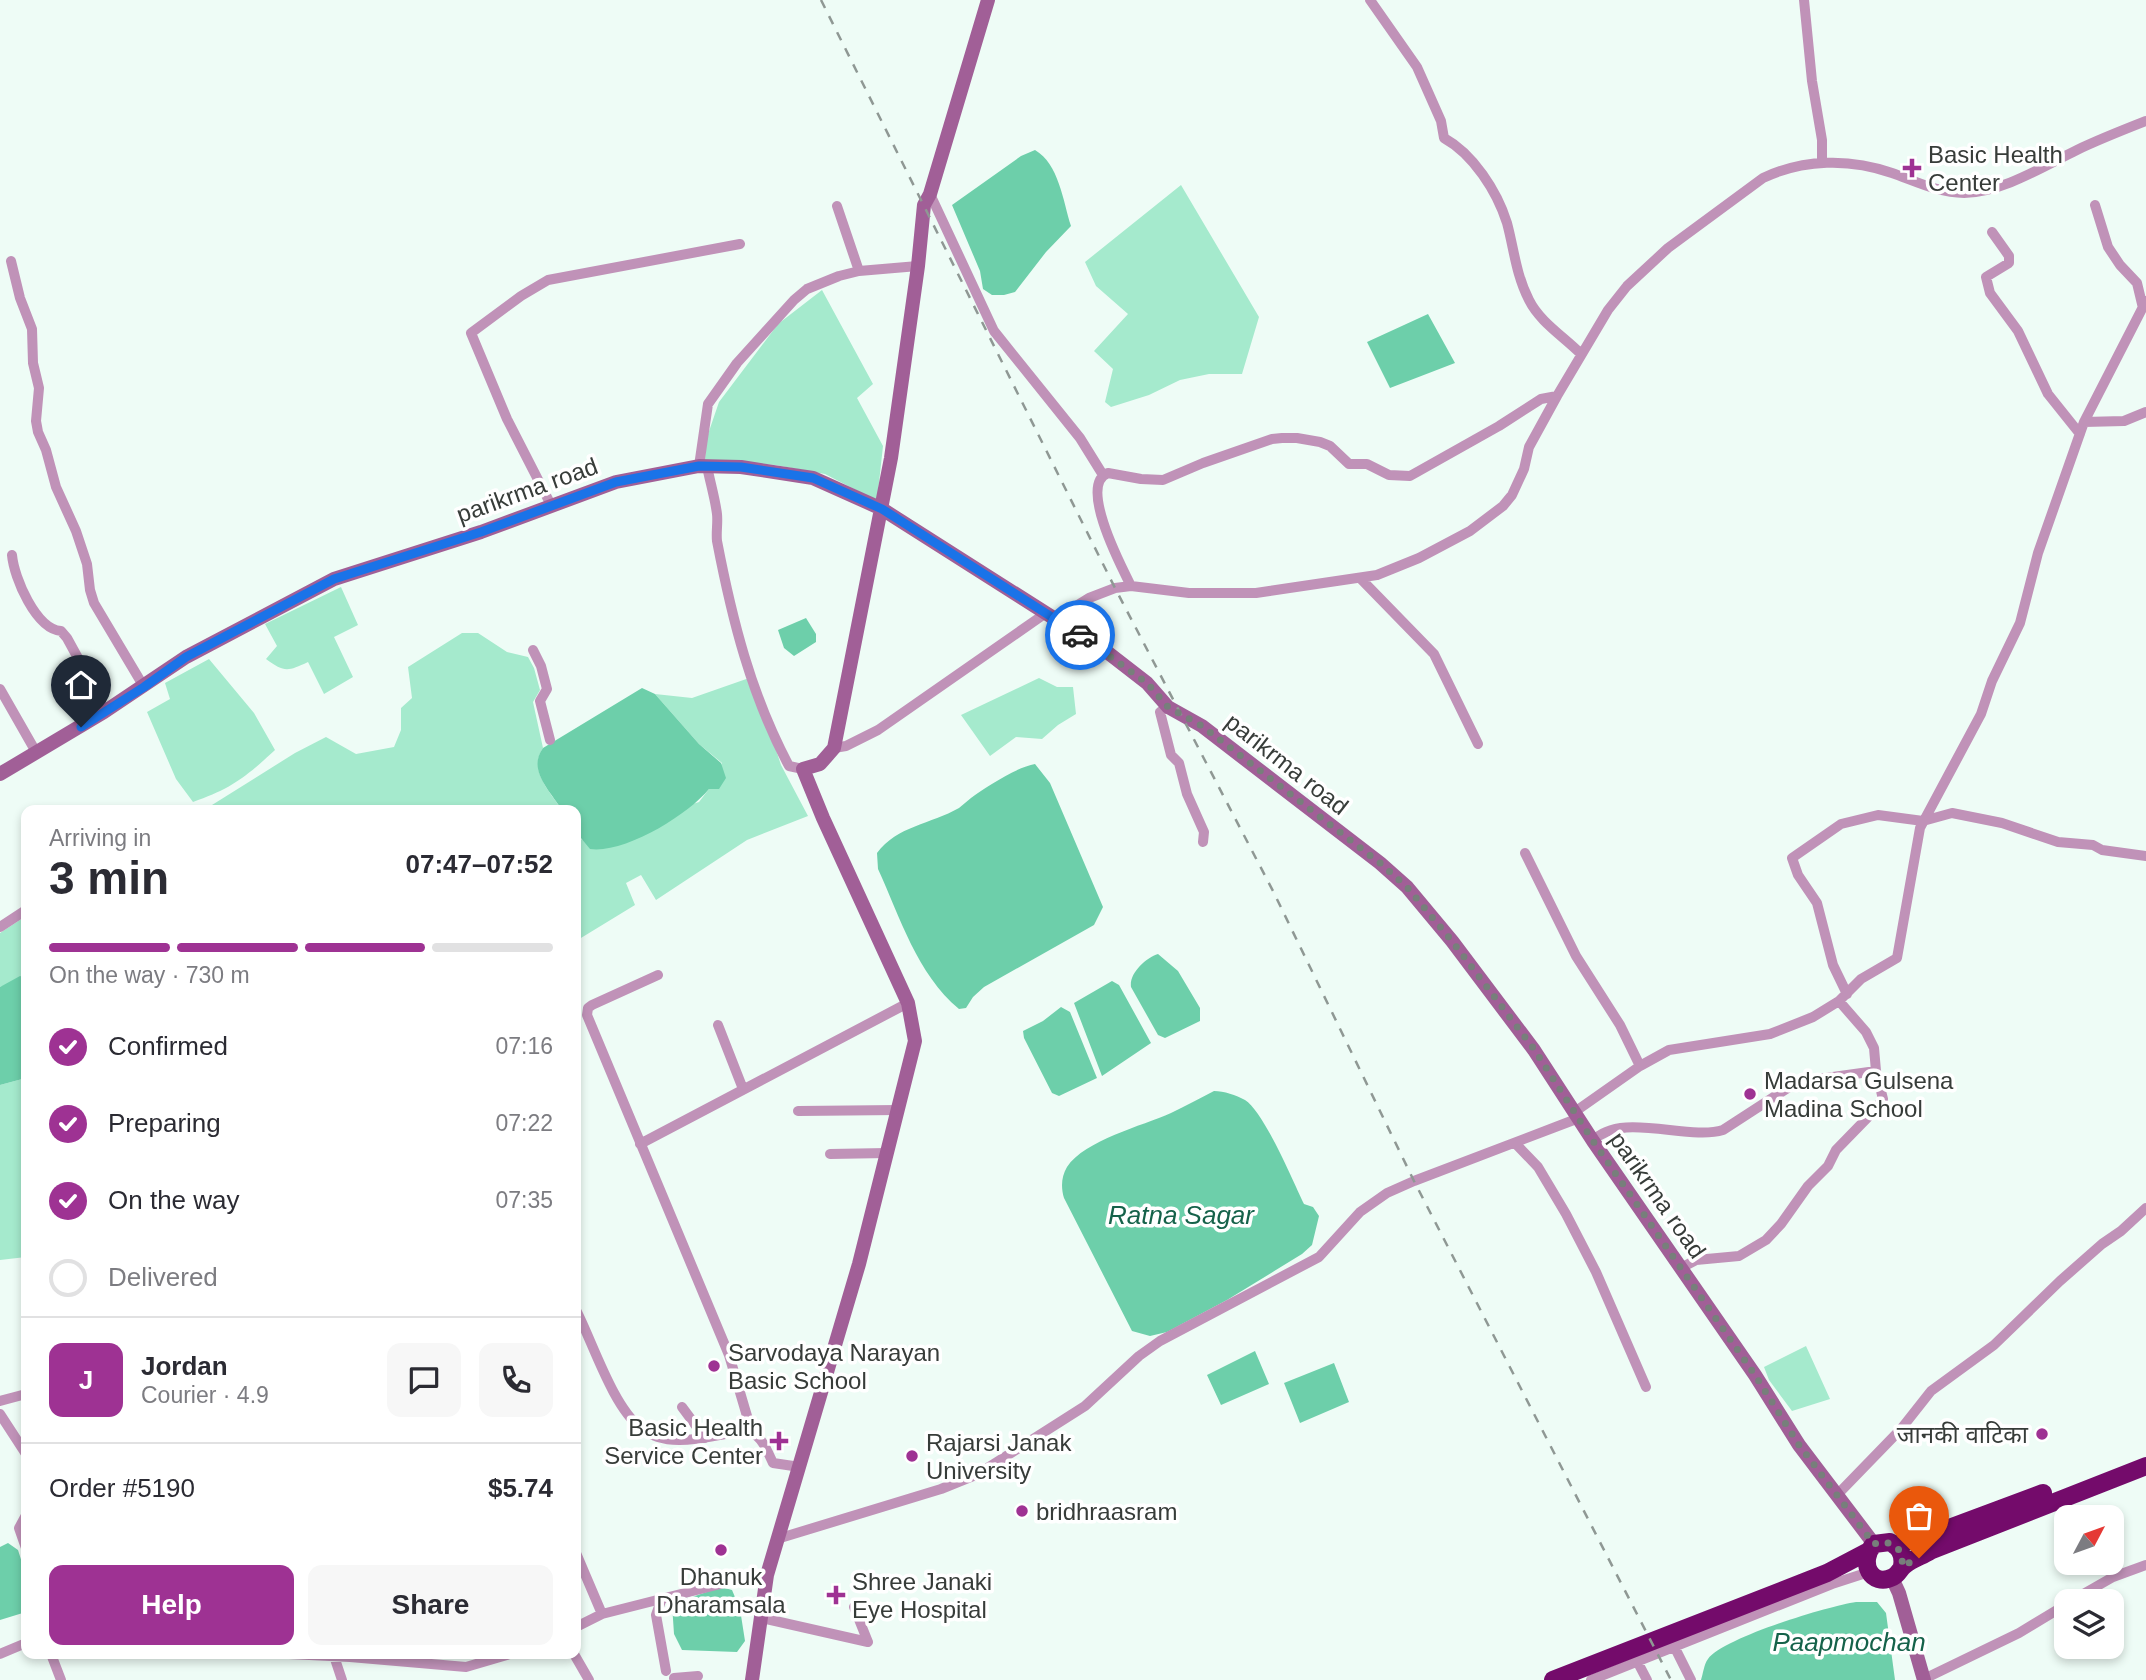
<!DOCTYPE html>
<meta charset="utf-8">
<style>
body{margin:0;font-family:Arial,"Noto Sans Devanagari",sans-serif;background:#f7f7f7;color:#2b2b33;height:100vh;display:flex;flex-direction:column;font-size:26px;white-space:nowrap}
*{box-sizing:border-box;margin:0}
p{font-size:23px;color:#7c7c81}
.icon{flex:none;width:38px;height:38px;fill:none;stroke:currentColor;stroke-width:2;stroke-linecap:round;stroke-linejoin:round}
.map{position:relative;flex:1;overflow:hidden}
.panel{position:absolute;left:21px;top:805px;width:560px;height:854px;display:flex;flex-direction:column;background:#fff;border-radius:14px;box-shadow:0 4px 10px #0003}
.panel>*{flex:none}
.needle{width:46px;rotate:49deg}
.fabs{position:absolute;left:2054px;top:1505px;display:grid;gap:14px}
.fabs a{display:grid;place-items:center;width:70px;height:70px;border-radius:14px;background:#fff;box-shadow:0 4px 10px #0003;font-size:35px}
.pin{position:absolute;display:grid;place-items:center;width:60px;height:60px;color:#fff;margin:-72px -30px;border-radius:50% 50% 50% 0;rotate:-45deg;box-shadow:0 0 7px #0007}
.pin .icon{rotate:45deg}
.courier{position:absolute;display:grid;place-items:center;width:70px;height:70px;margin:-35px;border:5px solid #1a73e8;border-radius:50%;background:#fff;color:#222;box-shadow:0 2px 9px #0007}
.head em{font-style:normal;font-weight:700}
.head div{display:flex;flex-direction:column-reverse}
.head{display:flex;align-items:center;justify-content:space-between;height:119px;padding:0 28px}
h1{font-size:46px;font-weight:700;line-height:52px}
.bar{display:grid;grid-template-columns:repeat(4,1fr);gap:10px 7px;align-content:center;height:84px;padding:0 28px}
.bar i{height:9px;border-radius:5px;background:#e1e1e2}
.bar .selected{background:#9e3293}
.bar p{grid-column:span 4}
.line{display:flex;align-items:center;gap:18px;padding:0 28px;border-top:2px solid #e1e1e2}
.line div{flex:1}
.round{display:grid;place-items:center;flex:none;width:74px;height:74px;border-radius:14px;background:#f7f7f7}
ol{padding:0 28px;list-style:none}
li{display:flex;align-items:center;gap:21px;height:77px}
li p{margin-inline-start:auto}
li .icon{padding:7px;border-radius:50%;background:#9e3293;color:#fff;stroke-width:4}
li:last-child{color:#7c7c81}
li i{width:38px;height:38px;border:4px solid #e1e1e2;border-radius:50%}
.action{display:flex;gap:14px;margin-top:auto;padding:14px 28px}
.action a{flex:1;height:80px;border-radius:14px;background:#9e3293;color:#fff;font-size:28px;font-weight:700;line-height:80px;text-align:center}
.action a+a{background:#f7f7f7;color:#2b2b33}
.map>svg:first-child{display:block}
.green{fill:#a5eacd}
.water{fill:#6dcfaa}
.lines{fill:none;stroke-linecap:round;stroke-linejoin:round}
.street{stroke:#c092b8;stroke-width:10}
.secondary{stroke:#a15f97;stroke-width:14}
.highway{stroke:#740b6b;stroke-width:18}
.rail{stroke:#8f9894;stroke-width:2.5;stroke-dasharray:9 9;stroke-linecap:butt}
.done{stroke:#777f7b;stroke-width:7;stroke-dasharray:0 12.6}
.route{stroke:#1a73e8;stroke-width:9}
.poi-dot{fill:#9e3293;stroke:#fff;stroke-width:2.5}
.labels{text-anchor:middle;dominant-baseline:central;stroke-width:7;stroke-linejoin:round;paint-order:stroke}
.poi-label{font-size:24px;fill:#373c39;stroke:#fff;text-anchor:start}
.street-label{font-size:24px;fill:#373c39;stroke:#fff}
.water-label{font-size:26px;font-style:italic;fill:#15624a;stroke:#fff}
</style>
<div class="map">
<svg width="2146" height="1680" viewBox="0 0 2146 1680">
<rect width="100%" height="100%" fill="#eefcf6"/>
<path class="green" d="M1181 185 1259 317 1242 374H1209L1180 380 1149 395 1111 407 1105 402 1113 369 1094 351 1128 314 1096 286 1085 262Z
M822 290 873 384 857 398 883 446 877 501 825 474 775 465 705 460 706 440 719 402 778 324Z
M341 587 358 625 334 637 353 677 324 694 308 662C287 672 284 672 266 659L277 646 265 624Z
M462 633H478L507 652 528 657 534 668 540 690 533 702 543 748C528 770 550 792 562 810H204L295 753 326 737 356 754 394 747 401 730V708L412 698 408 667Z
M209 659 254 713 275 750C246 777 231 789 193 802L176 779 147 712 170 699 165 683Z
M752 677 781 765 808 816 747 840 656 900 641 875 626 883 635 905 576 941V832L582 840 699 802 709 789 722 763 699 744 655 694 692 698Z
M1039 678 1057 687H1073L1076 714 1058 725 1042 739 1016 737 990 756 961 715Z
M26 916V978L0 987V933Z
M26 1078V1257L0 1260V1085Z
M1806 1346 1830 1399 1792 1411 1769 1380 1764 1367Z"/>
<path class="water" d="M1035 150C1059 164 1063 201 1071 226L1046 252 1015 292 1004 295H992L983 289 980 271 952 205 1021 156Z
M1428 314 1455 363 1390 388 1367 342Z
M806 618 816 634V642L794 656 784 648 778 630Z
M642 688 655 694 699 744 721 763 726 778 719 789H709C688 815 624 854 590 849L576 832V810H562C550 791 527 770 543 748Z
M1035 764 1050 783 1103 907 1094 925 984 987 973 997 966 1008 959 1009C917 974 900 917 878 869L877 853C897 826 931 824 959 808 963 805 967 801 971 798 986 787 1017 767 1035 764Z
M1158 954 1178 971 1200 1008V1021L1165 1038 1158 1035 1131 987C1129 973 1146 958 1158 954Z
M20 976 26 978V1078L0 1085V987Z
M1112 981 1119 985 1151 1043 1102 1076 1074 1003Z
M1061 1007 1070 1012 1097 1078 1059 1096 1052 1093 1024 1038 1023 1031 1043 1021Z
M1214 1091C1224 1091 1236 1095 1245 1100 1264 1112 1293 1181 1304 1204L1313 1207 1319 1216 1312 1245 1302 1254 1227 1300 1167 1332 1150 1336 1132 1331 1064 1198C1061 1188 1061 1177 1067 1167 1085 1140 1142 1126 1171 1113 1186 1106 1200 1098 1214 1091Z
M1255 1351 1269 1384 1221 1405 1207 1375Z
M1334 1363 1349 1402 1300 1423 1284 1383Z
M8 1543 18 1550 25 1572 26 1612 0 1620V1547Z
M721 1587 732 1590 740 1609 745 1641 737 1652 682 1650 674 1634 672 1604Z
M1856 1602H1877L1886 1613 1895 1680H1701C1703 1674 1704 1664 1708 1659 1723 1638 1828 1606 1856 1602Z"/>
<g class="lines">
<path class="street" d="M1370 0 1417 67 1441 121 1444 138C1473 154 1497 191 1507 223 1514 249 1516 275 1529 300 1540 322 1563 336 1580 353
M1804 0 1812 81 1822 140V163
M930 194 994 331 1080 438 1103 475
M2095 205 2108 247 2120 265 2137 283 2143 308
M837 206 859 271
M1992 232 2009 256V263L1986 277 1990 293 2018 331 2048 394 2080 434
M11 261 20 298 32 329 33 363 39 388 36 421 38 432 46 450 56 487 76 531 87 564 90 590 94 603 144 687
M2084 422 2124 421 2146 412
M699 466 708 404 737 363 794 300 807 289 839 276 859 271 918 266
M707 466C710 482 715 498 717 514 718 523 716 532 717 541 732 619 751 695 789 766L803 769
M551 505 507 419 471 333 521 296 548 280 740 244
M12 555C14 578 36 629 61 631L67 638 96 691 104 712
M1360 578 1434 654 1478 744
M1131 586C1121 566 1078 484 1108 473L1141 479 1163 480 1203 463 1272 439 1282 438H1297L1320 442 1330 446 1349 464H1367L1389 475 1410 476 1499 426 1541 399 1557 396
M1055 619 1089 598 1115 588 1131 586 1189 593H1256L1377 575 1419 558 1470 531 1503 506 1512 495 1524 469 1529 447 1557 396 1608 310 1627 286 1668 248 1763 178C1803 159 1850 158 1892 173 1915 181 1939 193 1964 193 2003 192 2042 167 2077 150 2100 139 2123 130 2146 121
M533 650 541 666 547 689 540 701 550 740
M0 689 36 752
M1168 707 1160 712 1171 755 1179 763 1187 794 1204 832 1203 842
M834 748 846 746 878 730 1046 613
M1525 853 1576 956 1620 1025 1640 1066
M0 927 26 910
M658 975 592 1005 588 1008 587 1015 729 1355 752 1433
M1847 994 1833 965 1817 903 1798 875 1792 858 1841 824 1878 815 1923 821 1952 813 2002 823 2058 842 2093 845 2102 850 2146 856
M718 1025 743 1089
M798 1111 898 1110
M1576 1111 1640 1066 1669 1050 1770 1034 1813 1017 1839 1001 1861 979 1897 958 1920 828 1981 714 1992 681 2020 623 2038 553 2084 422 2146 301
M1593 1141C1620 1111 1688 1141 1723 1130L1797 1082 1876 1071
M1515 1143 1538 1167 1566 1214 1596 1272 1646 1387
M640 1144 908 1003
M830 1154 887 1153
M1681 1268 1696 1260 1739 1256 1766 1240 1781 1224 1808 1186 1828 1166 1836 1150 1872 1113 1883 1099 1876 1071 1874 1048 1866 1032 1839 1001
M576 1310C593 1343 613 1407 641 1428 665 1447 698 1439 725 1434 733 1432 743 1429 752 1433 763 1438 768 1453 773 1463L800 1467
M0 1401 26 1394
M682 1407 705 1438
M0 1414 26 1454
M1838 1494 1901 1429 1931 1391 1994 1345 2060 1281 2102 1244 2121 1231 2146 1208
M26 1515 19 1528 26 1548
M777 1539 941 1489 978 1474 1085 1406 1139 1356 1160 1341 1319 1257 1360 1212 1387 1193 1414 1181 1579 1118
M576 1553 602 1614
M662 1598 656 1615 666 1671
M2071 1601 2113 1577 2146 1565
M854 1607 868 1642
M762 1618 868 1642
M576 1627 602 1614 748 1577 767 1575
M1675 1648 1691 1680
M0 1654 26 1643
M51 1654 61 1680
M289 1654 350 1657 466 1667 510 1654
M574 1654 589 1680
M334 1656 342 1680
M1636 1659 1647 1680
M674 1678 698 1676
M1924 1679 2019 1633 2067 1604
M1591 1680 1832 1584 1869 1572"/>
<path class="secondary" d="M0 774 104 712 186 657 334 579 481 532 616 482 699 466 741 467 813 478 882 509 1107 652 1147 683 1168 707 1202 726 1380 863 1407 887 1452 941 1534 1050 1593 1141 1755 1375 1799 1445 1874 1544
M1892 1578 1899 1593 1924 1680
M752 1680 767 1575 859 1264 915 1041 908 1003 823 818 803 769 820 764 834 748 891 458 918 266 924 205 930 194 988 0"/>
<path class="highway" d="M1894 1545 1925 1537 2043 1493
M1902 1566C1904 1555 1900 1547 1890 1542L1874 1544C1858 1562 1871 1588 1893 1577 1899 1574 1900 1568 1905 1565 1912 1559 1922 1556 1930 1551L2146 1466
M1553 1680 1827 1573 1867 1552"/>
<path class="rail" d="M821 0 1115 588 1273 891 1414 1181 1671 1680"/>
</g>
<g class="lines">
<path class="done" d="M1080 635 1147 683 1168 707 1202 726 1380 863 1407 887 1452 941 1534 1049 1593 1141 1755 1375 1799 1445 1874 1544C1891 1539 1904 1547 1902 1566L1919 1558"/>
<path class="route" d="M81 727 144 687 186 657 334 579 481 532 616 482 699 466 741 467 813 478 882 509 1080 635"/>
</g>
<g class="poi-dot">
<path d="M1908.5 157.5h7v7h7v7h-7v7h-7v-7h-7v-7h7z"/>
<circle cx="1750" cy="1094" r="7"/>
<circle cx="714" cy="1366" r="7"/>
<circle cx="2042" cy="1434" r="7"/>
<path d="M775.5 1430.5h7v7h7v7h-7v7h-7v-7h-7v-7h7z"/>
<circle cx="912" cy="1456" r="7"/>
<circle cx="1022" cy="1511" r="7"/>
<circle cx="721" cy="1550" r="7"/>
<path d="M832.5 1584.5h7v7h7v7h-7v7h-7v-7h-7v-7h7z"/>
</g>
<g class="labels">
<g class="poi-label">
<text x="1928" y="154">Basic Health<tspan x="1928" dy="28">Center</tspan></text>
<text x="1764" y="1080">Madarsa Gulsena<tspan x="1764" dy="28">Madina School</tspan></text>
<text x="728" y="1352">Sarvodaya Narayan<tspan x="728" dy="28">Basic School</tspan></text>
<text x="763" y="1427" text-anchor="end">Basic Health<tspan x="763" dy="28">Service Center</tspan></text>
<text x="2028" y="1434" text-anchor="end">जानकी वाटिका</text>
<text x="926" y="1442">Rajarsi Janak<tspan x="926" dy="28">University</tspan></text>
<text x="1036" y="1511">bridhraasram</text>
<text x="721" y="1576" text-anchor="middle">Dhanuk<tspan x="721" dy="28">Dharamsala</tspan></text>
<text x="852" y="1581">Shree Janaki<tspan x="852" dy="28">Eye Hospital</tspan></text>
</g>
<g class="street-label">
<text transform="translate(527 490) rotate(-20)">parikrma road</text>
<text transform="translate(1287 764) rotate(38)">parikrma road</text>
<text transform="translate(1658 1195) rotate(55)">parikrma road</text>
</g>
<g class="water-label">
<text x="1181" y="1215">Ratna Sagar</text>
<text x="1849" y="1642">Paapmochan</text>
</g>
</g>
</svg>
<div class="fabs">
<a><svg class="needle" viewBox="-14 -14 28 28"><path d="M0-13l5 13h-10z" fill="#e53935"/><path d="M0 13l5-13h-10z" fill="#7c7c81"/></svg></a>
<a><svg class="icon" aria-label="layers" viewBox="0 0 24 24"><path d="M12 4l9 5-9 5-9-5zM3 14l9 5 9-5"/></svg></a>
</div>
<div class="pin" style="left:1919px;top:1558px;background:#ea580c"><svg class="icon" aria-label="bag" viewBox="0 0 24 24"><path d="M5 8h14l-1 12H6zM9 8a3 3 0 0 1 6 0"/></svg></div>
<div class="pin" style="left:81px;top:727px;background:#1f2937"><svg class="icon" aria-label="home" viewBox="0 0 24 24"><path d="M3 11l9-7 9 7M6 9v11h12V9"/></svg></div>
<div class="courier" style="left:1080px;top:635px"><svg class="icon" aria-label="car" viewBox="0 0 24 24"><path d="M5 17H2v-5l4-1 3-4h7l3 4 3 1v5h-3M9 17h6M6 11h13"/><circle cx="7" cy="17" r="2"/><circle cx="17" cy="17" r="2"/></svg></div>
<section class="panel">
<div class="head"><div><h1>3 min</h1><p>Arriving in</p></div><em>07:47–07:52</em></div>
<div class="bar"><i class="selected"></i><i class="selected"></i><i class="selected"></i><i></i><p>On the way · 730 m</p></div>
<ol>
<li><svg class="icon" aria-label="check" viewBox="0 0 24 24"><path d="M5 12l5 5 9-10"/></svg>Confirmed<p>07:16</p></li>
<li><svg class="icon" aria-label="check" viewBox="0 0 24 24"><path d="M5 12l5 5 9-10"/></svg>Preparing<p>07:22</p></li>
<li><svg class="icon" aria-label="check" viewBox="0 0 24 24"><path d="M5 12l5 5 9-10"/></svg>On the way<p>07:35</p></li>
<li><i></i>Delivered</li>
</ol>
<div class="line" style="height:126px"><b class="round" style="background:#9e3293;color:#fff">J</b><div><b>Jordan</b><p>Courier · 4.9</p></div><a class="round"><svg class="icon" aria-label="chat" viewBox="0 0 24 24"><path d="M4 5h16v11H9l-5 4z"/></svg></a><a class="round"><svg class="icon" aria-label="phone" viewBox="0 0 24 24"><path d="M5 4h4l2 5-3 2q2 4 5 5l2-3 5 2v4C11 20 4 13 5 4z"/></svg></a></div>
<div class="line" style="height:91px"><div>Order #5190</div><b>$5.74</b></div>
<div class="action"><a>Help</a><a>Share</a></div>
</section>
</div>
